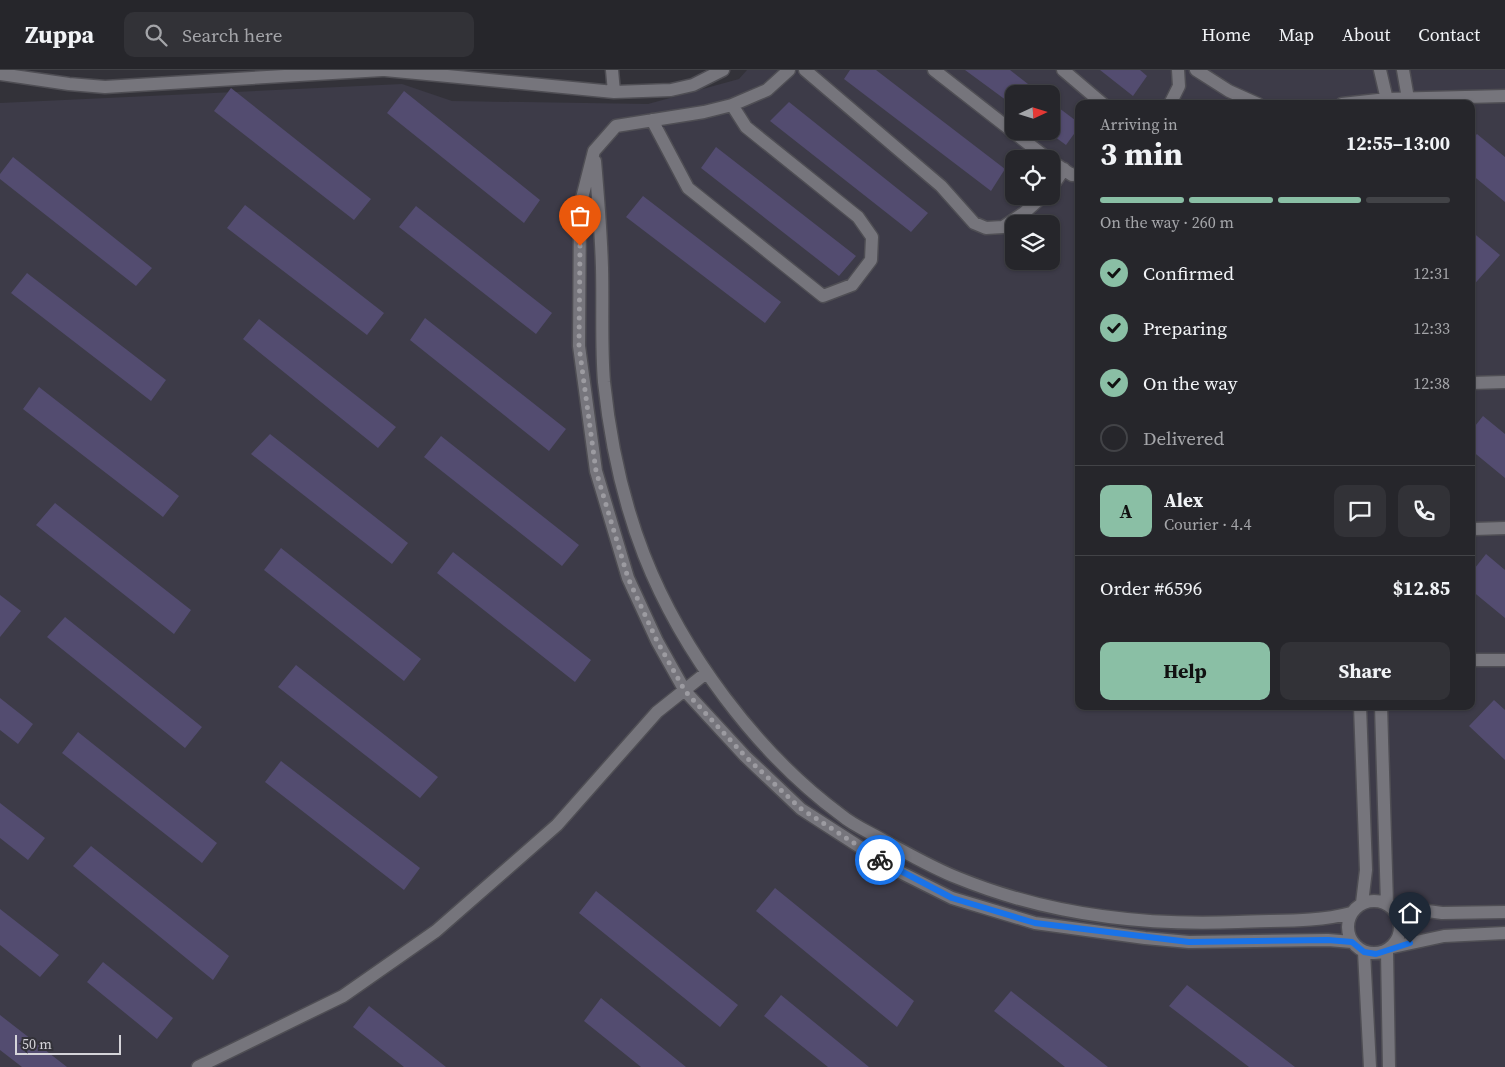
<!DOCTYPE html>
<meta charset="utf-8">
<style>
body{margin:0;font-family:"Source Serif 4",serif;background:#323237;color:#f1f3f6;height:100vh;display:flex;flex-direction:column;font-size:19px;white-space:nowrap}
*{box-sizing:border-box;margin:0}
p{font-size:16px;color:#a4a5a9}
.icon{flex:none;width:28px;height:28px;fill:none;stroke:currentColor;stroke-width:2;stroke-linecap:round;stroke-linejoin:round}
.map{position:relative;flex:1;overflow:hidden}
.details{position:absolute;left:1075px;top:30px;width:400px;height:610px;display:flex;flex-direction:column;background:#26262b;border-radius:10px;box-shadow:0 1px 4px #0004,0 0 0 1px #424347}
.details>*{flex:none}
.needle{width:32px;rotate:86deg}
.buttons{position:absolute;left:1005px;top:15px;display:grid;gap:10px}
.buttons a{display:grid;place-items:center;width:55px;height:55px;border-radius:10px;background:#26262b;box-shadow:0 1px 4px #0004,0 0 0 1px #424347;font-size:25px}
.scale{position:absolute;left:15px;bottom:12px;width:106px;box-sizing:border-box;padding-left:5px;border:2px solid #d5d4d9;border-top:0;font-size:14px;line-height:18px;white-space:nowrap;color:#d5d4d9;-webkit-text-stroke:4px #333239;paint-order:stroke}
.pin{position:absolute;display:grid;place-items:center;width:42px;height:42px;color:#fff;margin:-51px -21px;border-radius:50% 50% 50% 0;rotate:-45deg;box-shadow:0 0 5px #0007}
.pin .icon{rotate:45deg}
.courier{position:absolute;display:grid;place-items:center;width:50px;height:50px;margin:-25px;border:4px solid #1a73e8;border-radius:50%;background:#fff;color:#222;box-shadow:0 1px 6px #0007}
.headline em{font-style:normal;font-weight:700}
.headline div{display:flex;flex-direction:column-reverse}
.headline{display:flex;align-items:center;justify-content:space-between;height:85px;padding:0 25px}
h1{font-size:32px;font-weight:700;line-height:38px}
.bar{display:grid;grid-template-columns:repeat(4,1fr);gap:8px 5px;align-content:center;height:60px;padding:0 25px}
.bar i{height:6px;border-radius:4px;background:#424347}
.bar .current{background:#8abfa5}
.bar p{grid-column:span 4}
.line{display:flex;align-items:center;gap:12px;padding:0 25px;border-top:1px solid #424347}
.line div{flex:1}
.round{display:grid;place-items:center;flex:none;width:52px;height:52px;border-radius:10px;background:#323237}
ol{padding:0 25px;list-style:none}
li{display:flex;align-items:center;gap:15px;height:55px}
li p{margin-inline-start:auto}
li .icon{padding:5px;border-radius:50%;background:#8abfa5;color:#111;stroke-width:4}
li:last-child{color:#a4a5a9}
li i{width:28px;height:28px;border:2px solid #424347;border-radius:50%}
.button{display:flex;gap:10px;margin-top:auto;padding:10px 25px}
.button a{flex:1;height:58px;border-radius:10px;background:#8abfa5;color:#111;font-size:20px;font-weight:700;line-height:58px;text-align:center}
.button a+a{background:#323237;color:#f1f3f6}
header{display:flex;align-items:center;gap:30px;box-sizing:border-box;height:70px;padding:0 25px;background:#26262b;border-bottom:1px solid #424347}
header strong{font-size:24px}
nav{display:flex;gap:28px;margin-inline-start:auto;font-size:18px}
.search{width:350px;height:45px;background:#323237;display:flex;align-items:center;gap:12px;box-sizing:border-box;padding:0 18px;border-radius:10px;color:#a4a5a9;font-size:19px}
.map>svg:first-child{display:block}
.built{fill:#3d3b48;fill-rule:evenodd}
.building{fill:#534c70}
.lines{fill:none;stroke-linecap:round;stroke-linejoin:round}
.minor-casing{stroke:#4f4e54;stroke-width:15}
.minor{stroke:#76757c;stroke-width:12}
.done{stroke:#9c9ba1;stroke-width:5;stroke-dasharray:0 9}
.route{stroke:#1a73e8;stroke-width:6}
</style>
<header>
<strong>Zuppa</strong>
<div class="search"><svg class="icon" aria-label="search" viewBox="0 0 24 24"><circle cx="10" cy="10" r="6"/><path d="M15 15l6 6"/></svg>Search here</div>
<nav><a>Home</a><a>Map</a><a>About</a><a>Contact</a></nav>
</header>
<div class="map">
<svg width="1505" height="997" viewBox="0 0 1505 997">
<rect width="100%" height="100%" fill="#333239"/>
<path class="built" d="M747 0H1505V997H0V33L402 14 452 31 648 34 739 9ZM1014 24H1051V61H1014ZM1079 34H1471V636H1079ZM1014 89H1051V126H1014ZM1014 154H1051V191H1014Z"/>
<path class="building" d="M850 0H876L1005 99 991 121 844 9Z
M965 0H1010L1041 24H1014V36Z
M1100 0H1140L1147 6 1133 26Z
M231 18 371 129 354 150 214 41Z
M404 21 540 130 524 153 387 43Z
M789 32 928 143 911 162 770 51Z
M1051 32 1079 53V57L1066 75 1051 64Z
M1477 64 1505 87V132L1471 104V70Z
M716 77 856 186 839 206 701 98Z
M13 87 152 198 136 216 0 109V104Z
M643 126 781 232 765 253 626 147Z
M245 135 384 243 367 265 227 158Z
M416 136 552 243 536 264 399 157Z
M1471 161 1500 185 1471 218Z
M27 203 166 310 151 331 11 223Z
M425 248 566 359 549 381 410 270Z
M259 249 396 357 378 378 243 269Z
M39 317 179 426 163 447 23 339Z
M1483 346 1505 364V408L1471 380V361Z
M270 364 408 473 392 494 251 384Z
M441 366 579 475 562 496 424 387Z
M55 433 191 540 174 564 36 455Z
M281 478 421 589 404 611 264 500Z
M453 482 591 590 575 612 437 503Z
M1486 484 1505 500V548L1471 520V503Z
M0 525 21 541 0 567Z
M65 547 202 657 185 678 47 567Z
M296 595 438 707 420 728 278 617Z
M0 628 33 654 18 674 0 660Z
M1494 630 1505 640V690L1469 656Z
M78 662 217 773 202 793 62 683Z
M281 691 420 798 404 820 265 712Z
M0 733 45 768 28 790 0 768Z
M91 776 229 886 213 910 73 796Z
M775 818 914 931 897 957 756 841Z
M596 821 738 935 720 957 579 843Z
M0 839 59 885 40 907 0 875Z
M103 892 173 948 157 969 87 912Z
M1187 915 1295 997H1249L1169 936Z
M1011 921 1108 997H1065L994 941Z
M781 925 869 997H828L764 946Z
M601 928 686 997H641L584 951Z
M369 936 446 997H404L353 957Z
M0 945 67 997H22L0 980Z"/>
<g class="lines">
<g class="minor-casing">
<path id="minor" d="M385 0 614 22 671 20 693 15 723 0
M612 0 614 22
M789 0 767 20 732 35 704 42 616 56 594 81 580 136 579 276 596 401 628 508 657 571 685 621 745 686 801 739 894 799 952 828 1035 853 1145 868 1189 872 1328 870 1352 872
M805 0 941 116 974 153 986 158 1003 157 1024 143 1043 126
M934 0 1048 89
M1063 0 1103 34
M1196 0 1229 21 1258 34
M1380 0 1388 34
M1403 0 1409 34
M0 4 69 14 105 17 382 0
M1170 34 1179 16 1178 0
M1342 34 1387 29 1505 26
M652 50 688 118 823 226 852 215 871 190 872 167 858 147 746 57 732 35
M595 91C598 126 601 162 602 198 603 236 601 275 604 312 610 370 623 431 644 485 682 582 757 683 841 745 855 757 874 764 890 774 912 786 935 799 958 808 1046 844 1144 856 1238 852 1276 850 1314 853 1351 843
M1051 91 1072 105 1079 104
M1051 118 1064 99
M1471 313 1505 312
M1474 459 1505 458
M1472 590H1505
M1360 636 1366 800 1362 833
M1381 636 1387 834
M1348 857a26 26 0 1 1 52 0a26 26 0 1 1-52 0Z
M1391 836 1442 843 1505 842
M1393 877 1444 866 1505 863
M1387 881 1389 997
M1364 882 1370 997
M198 997 343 926 436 861 557 755 657 642 706 603"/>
</g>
<use href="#minor" class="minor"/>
</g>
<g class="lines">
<path class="done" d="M580 176 579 276 596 401 628 508 657 571 685 621 745 686 800 738 880 790"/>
<path class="route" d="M880 790 952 828 1035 853 1189 872 1328 870 1352 872 1364 882 1376 884 1410 873"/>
</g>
</svg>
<div class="buttons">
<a><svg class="needle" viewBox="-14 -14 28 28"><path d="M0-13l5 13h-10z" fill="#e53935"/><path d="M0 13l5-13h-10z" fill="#a4a5a9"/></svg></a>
<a><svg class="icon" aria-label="locate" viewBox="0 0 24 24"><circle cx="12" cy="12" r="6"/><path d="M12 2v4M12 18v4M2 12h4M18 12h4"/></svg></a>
<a><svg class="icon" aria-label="layers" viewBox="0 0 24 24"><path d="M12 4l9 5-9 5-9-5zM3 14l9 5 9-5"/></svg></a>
</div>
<div class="scale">50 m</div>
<div class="pin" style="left:580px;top:176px;background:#ea580c"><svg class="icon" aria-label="bag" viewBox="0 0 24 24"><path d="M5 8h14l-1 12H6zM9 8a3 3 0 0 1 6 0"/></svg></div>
<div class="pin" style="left:1410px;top:873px;background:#1f2937"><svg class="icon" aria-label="home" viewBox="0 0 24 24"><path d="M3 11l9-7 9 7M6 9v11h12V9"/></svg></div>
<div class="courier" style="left:880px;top:790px"><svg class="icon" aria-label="bike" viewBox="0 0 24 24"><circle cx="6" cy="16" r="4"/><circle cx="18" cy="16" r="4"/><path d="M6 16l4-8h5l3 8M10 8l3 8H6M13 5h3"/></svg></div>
<section class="details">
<div class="headline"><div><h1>3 min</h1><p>Arriving in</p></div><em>12:55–13:00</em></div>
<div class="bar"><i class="current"></i><i class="current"></i><i class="current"></i><i></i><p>On the way · 260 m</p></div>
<ol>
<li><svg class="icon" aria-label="check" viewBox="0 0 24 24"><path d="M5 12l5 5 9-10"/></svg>Confirmed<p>12:31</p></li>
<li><svg class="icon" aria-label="check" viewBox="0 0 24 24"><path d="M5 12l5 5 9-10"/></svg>Preparing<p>12:33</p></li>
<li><svg class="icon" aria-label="check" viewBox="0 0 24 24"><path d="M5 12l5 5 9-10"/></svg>On the way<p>12:38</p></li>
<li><i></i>Delivered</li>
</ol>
<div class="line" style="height:90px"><b class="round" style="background:#8abfa5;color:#111">A</b><div><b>Alex</b><p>Courier · 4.4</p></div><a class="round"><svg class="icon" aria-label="chat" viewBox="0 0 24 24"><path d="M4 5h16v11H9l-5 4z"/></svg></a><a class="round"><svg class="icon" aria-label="phone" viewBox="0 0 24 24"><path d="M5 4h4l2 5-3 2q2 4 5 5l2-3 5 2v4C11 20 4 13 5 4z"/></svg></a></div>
<div class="line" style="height:65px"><div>Order #6596</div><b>$12.85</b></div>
<div class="button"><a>Help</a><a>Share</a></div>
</section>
</div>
